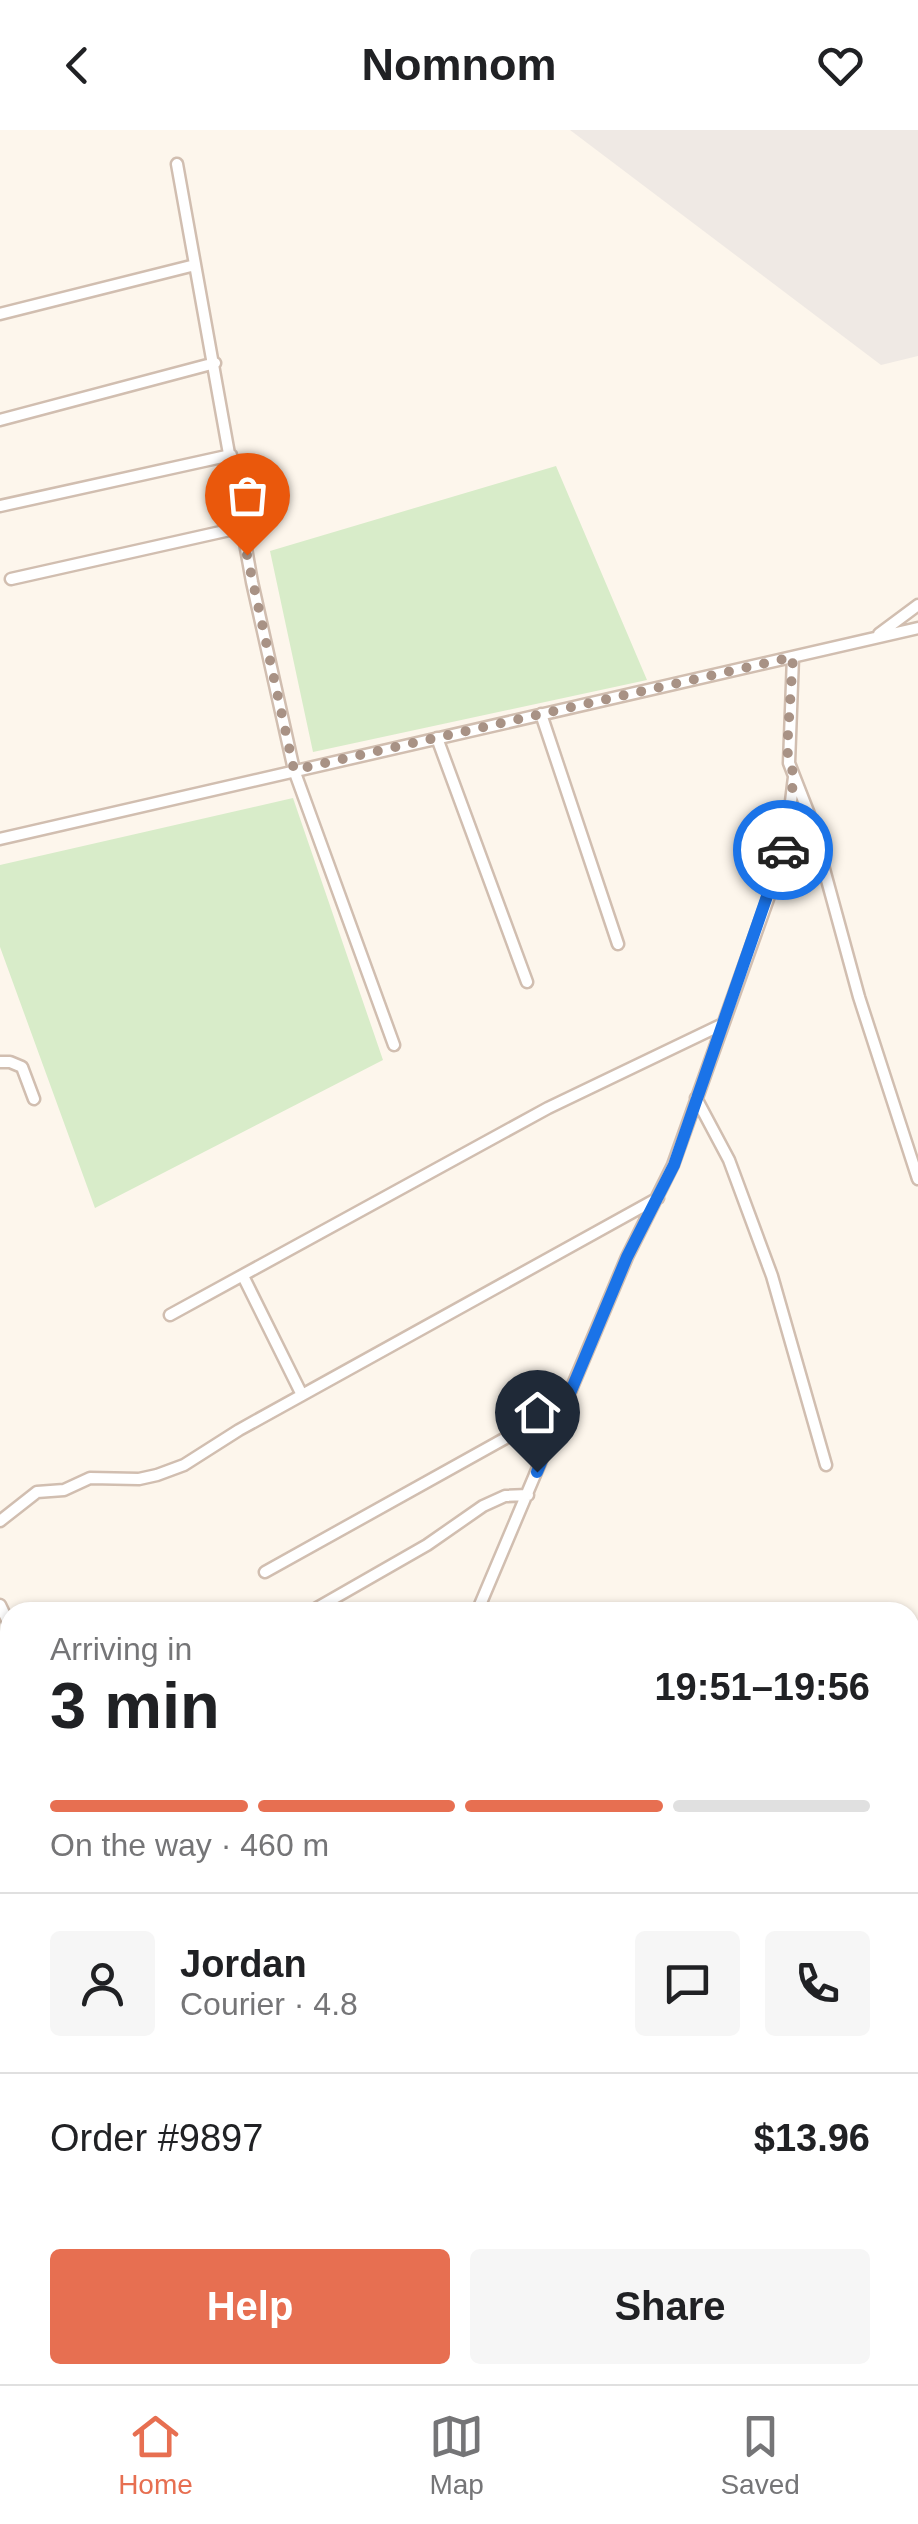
<!DOCTYPE html>
<meta charset="utf-8">
<style>
body{margin:0;font-family:Helvetica,sans-serif;background:#f6f6f6;color:#202124;height:100vh;display:flex;flex-direction:column;font-size:38px;white-space:nowrap}
*{box-sizing:border-box;margin:0}
p{font-size:32px;color:#757577}
.icon{flex:none;width:55px;height:55px;fill:none;stroke:currentColor;stroke-width:2;stroke-linecap:round;stroke-linejoin:round}
.map{position:relative;flex:1;overflow:hidden}
.drawer{position:absolute;left:0px;top:1472px;width:920px;height:782px;display:flex;flex-direction:column;background:#fff;border-radius:30px 30px 0 0;box-shadow:0 2px 8px #0004}
.drawer>*{flex:none}
.pin{position:absolute;display:grid;place-items:center;width:85px;height:85px;color:#fff;margin:-102px -42px;border-radius:50% 50% 50% 0;rotate:-45deg;box-shadow:0 0 10px #0007}
.pin .icon{rotate:45deg}
.courier{position:absolute;display:grid;place-items:center;width:100px;height:100px;margin:-50px;border:8px solid #1a73e8;border-radius:50%;background:#fff;color:#222;box-shadow:0 2px 12px #0007}
.summary em{font-style:normal;font-weight:700}
.summary div{display:flex;flex-direction:column-reverse}
.summary{display:flex;align-items:center;justify-content:space-between;height:170px;padding:0 50px}
h1{font-size:65px;font-weight:700;line-height:75px}
.bar{display:grid;grid-template-columns:repeat(4,1fr);gap:15px 10px;align-content:center;height:120px;padding:0 50px}
.bar i{height:12px;border-radius:8px;background:#e0e0e0}
.bar .selected{background:#e76f51}
.bar p{grid-column:span 4}
.line{display:flex;align-items:center;gap:25px;padding:0 50px;border-top:2px solid #e0e0e0}
.line div{flex:1}
.round{display:grid;place-items:center;flex:none;width:105px;height:105px;border-radius:10px;background:#f6f6f6}
.cta{display:flex;gap:20px;margin-top:auto;padding:20px 50px}
.cta a{flex:1;height:115px;border-radius:10px;background:#e76f51;color:#fff;font-size:40px;font-weight:700;line-height:115px;text-align:center}
.cta a+a{background:#f6f6f6;color:#202124}
header{display:flex;justify-content:space-between;align-items:center;height:130px;padding:0 50px;background:#fff;font-size:45px;font-weight:700}
.tabs{display:flex;justify-content:space-around;align-items:center;height:140px;border-top:2px solid #e0e0e0;background:#fff;font-size:28px;color:#757577}
.tabs a{display:grid;justify-items:center;gap:5px}
.tabs .selected{color:#e76f51}
.map>svg:first-child{display:block}
.industrial{fill:#efe9e4}
.green{fill:#d8ecc9}
.lines{fill:none;stroke-linecap:round;stroke-linejoin:round}
.minor-casing{stroke:#d1beb0;stroke-width:15}
.tertiary-casing{stroke:#d1beb0;stroke-width:19}
.minor{stroke:#fff;stroke-width:10}
.tertiary{stroke:#fff;stroke-width:14}
.done{stroke:#a89285;stroke-width:10;stroke-dasharray:0 18}
.route{stroke:#1a73e8;stroke-width:12}
</style>
<header><svg class="icon" aria-label="back" viewBox="0 0 24 24"><path d="M15 5l-7 7 7 7"/></svg>Nomnom<svg class="icon" aria-label="heart" viewBox="0 0 24 24"><path d="M12 20l-8-8c-3-5 5-10 8-4 3-6 11-1 8 4z"/></svg></header>
<div class="map">
<svg width="918" height="2254" viewBox="0 0 918 2254">
<rect width="100%" height="100%" fill="#fdf6ec"/>
<path class="industrial" d="M570 0H918V226L881 235Z"/>
<path class="green" d="M556 336 647 550 313 622 270 421Z
M293 668 383 930 95 1078 0 817V735Z
M555 2245H697L700 2248 690 2254H561Z"/>
<g class="lines">
<g class="minor-casing">
<path id="minor" d="M177 34 252 452 294 640 394 915
M0 184 195 135
M0 290 215 233
M0 376 231 325
M11 449 243 397
M879 504 918 475
M793 527 789 633 809 684 859 867 918 1049
M541 584 618 814
M437 608 527 852
M0 709 918 498
M0 932H10L22 937 34 969
M696 968 729 1030 772 1146 826 1335
M243 1146 302 1265
M170 1185 548 978 723 894
M0 1391 37 1362 64 1360 90 1348 139 1349 157 1345 184 1335 239 1300 658 1068
M265 1442 565 1275
M0 1475 10 1496
M310 1482 427 1415 483 1376 505 1366 528 1365
M477 1482 627 1127 673 1035 773 755 787 704 794 647
M0 1532 10 1542
M0 1624 10 1616
M6 1825 10 1831
M0 1975 10 1988
M0 2206 10 2202
M173 2245 174 2254
M264 2245 272 2254
M773 2254 787 2245"/>
</g>
<g class="tertiary-casing">
<path id="tertiary" d="M910 1618 918 1614
M0 2063 10 2061"/>
</g>
<use href="#minor" class="minor"/>
<use href="#tertiary" class="tertiary"/>
</g>
<g class="lines">
<path class="done" d="M247 425 294 640 793 527 787 620 794 647 783 720"/>
<path class="route" d="M537 1342 627 1127 674 1035 783 720"/>
</g>
</svg>
<div class="pin" style="left:247px;top:425px;background:#ea580c"><svg class="icon" aria-label="bag" viewBox="0 0 24 24"><path d="M5 8h14l-1 12H6zM9 8a3 3 0 0 1 6 0"/></svg></div>
<div class="pin" style="left:537px;top:1342px;background:#1f2937"><svg class="icon" aria-label="home" viewBox="0 0 24 24"><path d="M3 11l9-7 9 7M6 9v11h12V9"/></svg></div>
<div class="courier" style="left:783px;top:720px"><svg class="icon" aria-label="car" viewBox="0 0 24 24"><path d="M5 17H2v-5l4-1 3-4h7l3 4 3 1v5h-3M9 17h6M6 11h13"/><circle cx="7" cy="17" r="2"/><circle cx="17" cy="17" r="2"/></svg></div>
<section class="drawer">
<div class="summary"><div><h1>3 min</h1><p>Arriving in</p></div><em>19:51–19:56</em></div>
<div class="bar"><i class="selected"></i><i class="selected"></i><i class="selected"></i><i></i><p>On the way · 460 m</p></div>
<div class="line" style="height:180px"><a class="round"><svg class="icon" aria-label="person" viewBox="0 0 24 24"><circle cx="12" cy="8" r="4"/><path d="M4 21q1-7 8-7t8 7"/></svg></a><div><b>Jordan</b><p>Courier · 4.8</p></div><a class="round"><svg class="icon" aria-label="chat" viewBox="0 0 24 24"><path d="M4 5h16v11H9l-5 4z"/></svg></a><a class="round"><svg class="icon" aria-label="phone" viewBox="0 0 24 24"><path d="M5 4h4l2 5-3 2q2 4 5 5l2-3 5 2v4C11 20 4 13 5 4z"/></svg></a></div>
<div class="line" style="height:130px"><div>Order #9897</div><b>$13.96</b></div>
<div class="cta"><a>Help</a><a>Share</a></div>
</section>
</div>
<nav class="tabs">
<a class="selected"><svg class="icon" aria-label="home" viewBox="0 0 24 24"><path d="M3 11l9-7 9 7M6 9v11h12V9"/></svg>Home</a>
<a><svg class="icon" aria-label="map" viewBox="0 0 24 24"><path d="M3 6l6-2 6 2 6-2v14l-6 2-6-2-6 2zM9 4v14M15 6v14"/></svg>Map</a>
<a><svg class="icon" aria-label="saved" viewBox="0 0 24 24"><path d="M7 4h10v16l-5-4-5 4z"/></svg>Saved</a>
</nav>
